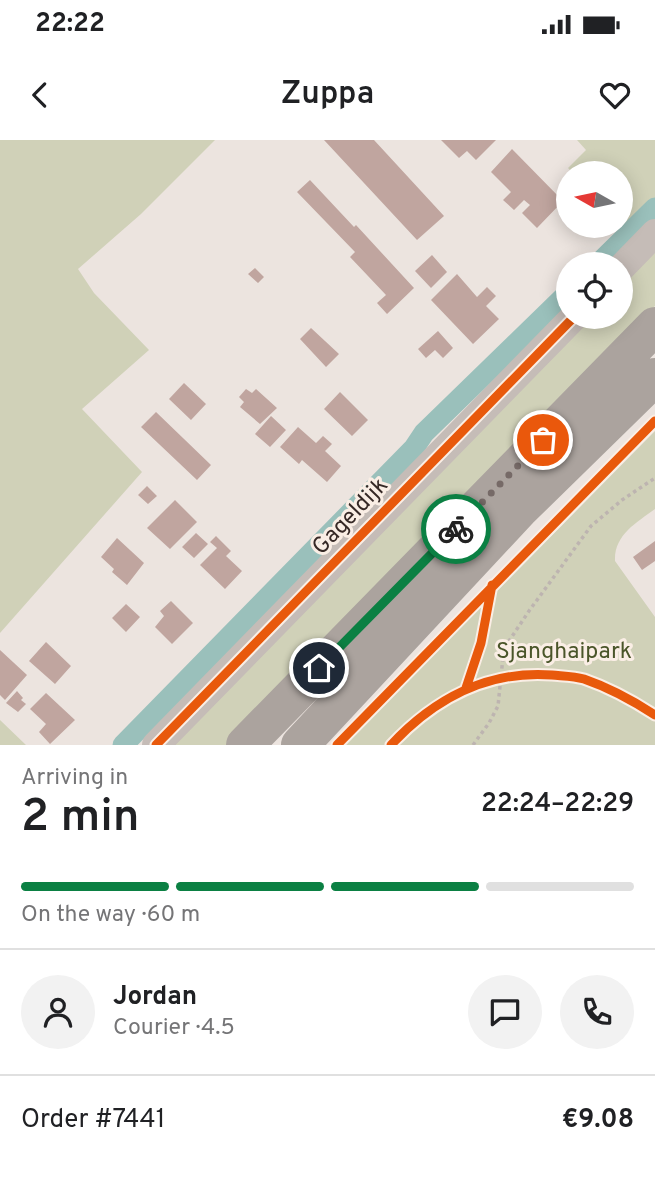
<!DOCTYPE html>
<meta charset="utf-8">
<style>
body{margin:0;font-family:Overpass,sans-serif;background:#f2f2f2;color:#202124;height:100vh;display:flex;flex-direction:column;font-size:26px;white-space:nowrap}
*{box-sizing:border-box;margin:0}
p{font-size:23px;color:#757577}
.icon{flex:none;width:38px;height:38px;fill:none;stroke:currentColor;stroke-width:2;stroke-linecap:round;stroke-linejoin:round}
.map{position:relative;height:605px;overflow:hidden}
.sheet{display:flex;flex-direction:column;background:#fff;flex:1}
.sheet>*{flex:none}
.needle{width:46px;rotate:279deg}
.controls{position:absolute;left:556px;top:21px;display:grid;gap:14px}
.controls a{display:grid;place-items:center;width:77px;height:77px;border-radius:50%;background:#fff;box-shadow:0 4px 18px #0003;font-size:35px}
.pin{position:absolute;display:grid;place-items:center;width:60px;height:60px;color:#fff;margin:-30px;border:4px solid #fff;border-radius:50%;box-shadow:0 2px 7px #0007}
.courier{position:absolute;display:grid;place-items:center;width:70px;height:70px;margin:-35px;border:5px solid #0b8043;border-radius:50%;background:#fff;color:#222;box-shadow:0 2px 9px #0007}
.overview em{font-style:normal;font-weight:600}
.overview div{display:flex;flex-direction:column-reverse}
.overview{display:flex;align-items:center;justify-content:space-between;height:119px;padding:0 21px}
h1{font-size:46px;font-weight:600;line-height:52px}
.bar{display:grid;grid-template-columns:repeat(4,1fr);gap:10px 7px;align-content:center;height:84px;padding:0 21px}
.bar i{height:9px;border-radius:5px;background:#e0e0e0}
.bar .on{background:#0b8043}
.bar p{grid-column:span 4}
.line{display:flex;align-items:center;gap:18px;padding:0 21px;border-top:2px solid #e0e0e0}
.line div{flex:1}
.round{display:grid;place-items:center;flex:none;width:74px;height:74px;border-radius:37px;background:#f2f2f2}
.status{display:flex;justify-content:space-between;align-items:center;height:49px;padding:0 35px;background:#fff;direction:ltr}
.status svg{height:19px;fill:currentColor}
header{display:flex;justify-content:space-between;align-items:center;height:91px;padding:0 21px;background:#fff;font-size:32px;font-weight:600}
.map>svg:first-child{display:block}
.green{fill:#d0d1b8}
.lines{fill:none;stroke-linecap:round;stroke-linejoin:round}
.canal{stroke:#9ac0bb;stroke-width:21}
.building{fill:#c0a59f}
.path{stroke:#bdb4b0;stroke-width:3.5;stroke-dasharray:3.5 3.5;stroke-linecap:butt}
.minor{stroke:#c5bcb7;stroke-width:28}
.highway{stroke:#aba39e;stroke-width:38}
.cycleway-casing{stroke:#faeee5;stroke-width:13}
.cycleway{stroke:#e8590c;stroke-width:9}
.done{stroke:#766a67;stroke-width:7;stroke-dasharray:0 12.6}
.route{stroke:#0b8043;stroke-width:9}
.labels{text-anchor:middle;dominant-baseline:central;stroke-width:6;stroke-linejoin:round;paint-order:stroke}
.street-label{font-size:23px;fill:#362926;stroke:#faeee5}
.park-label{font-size:23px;fill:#4a5529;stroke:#faeee5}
</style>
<div class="status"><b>22:22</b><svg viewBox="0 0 49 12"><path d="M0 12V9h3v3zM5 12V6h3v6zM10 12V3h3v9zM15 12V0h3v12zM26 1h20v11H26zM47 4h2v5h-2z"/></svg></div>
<header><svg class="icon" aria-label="back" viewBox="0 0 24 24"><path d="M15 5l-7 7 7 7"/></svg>Zuppa<svg class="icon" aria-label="heart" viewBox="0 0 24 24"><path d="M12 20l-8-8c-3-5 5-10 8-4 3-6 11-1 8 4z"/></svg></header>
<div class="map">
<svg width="655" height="605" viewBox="0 0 655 605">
<rect width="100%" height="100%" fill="#ece4df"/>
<path class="green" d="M0 0H215L141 74 78 129 94 153 149 210 82 269 142 332 0 493Z
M577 0H655V71L633 94 621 82V33H573L568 28 586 10Z
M655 110V166L566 255 228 605H166L587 177H621V143Z
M655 291V369C636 383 614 395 615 421L655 477V605H345Z
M0 580 26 605H0Z"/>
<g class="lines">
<path class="canal" d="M598 124 655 68
M123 605 414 308 424 293 569 152"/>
</g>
<path class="building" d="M324 0H374L444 76 417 100Z
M441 0H496L476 20 467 11 459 18Z
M512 9 563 61 537 88 522 73 530 65 524 60 514 70 503 60 511 52 491 32Z
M310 40 354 87 356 85 414 148 387 174 377 163 386 155 350 117 355 112 297 52Z
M432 115 447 132 431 148 415 131Z
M255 128 264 137 258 143 248 134Z
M457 134 477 157 487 147 496 156 486 166 499 179 473 204 431 160Z
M311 188 339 214 326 227 300 199Z
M438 191 453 208 443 218 435 210 426 218 418 209Z
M184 243 206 264 191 280 169 259Z
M246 249 252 253 256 249 277 268 260 284 240 267 244 262 239 257Z
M340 252 368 280 352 296 324 269Z
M156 272 211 325 197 340 141 287Z
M271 276 286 290 270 307 255 294Z
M298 287 316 303 323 296 332 304 325 311 341 326 327 342 302 320 299 324 280 307Z
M147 346 157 356 148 364 138 355Z
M175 360 197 382 170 409 147 388Z
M196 393 208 404 194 418 182 407Z
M216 396 231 411 226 416 242 431 225 449 200 425 217 408 210 402Z
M117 398 144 423 127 445 112 432 114 429 101 417Z
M655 401V421L642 430 633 417Z
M171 461 193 483 172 504 155 487 164 476 160 471Z
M126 464 140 477 126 492 112 478Z
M46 502 71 526 55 544 29 521Z
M0 510 27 535 5 560 0 555Z
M17 551 23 558 21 560 26 564 18 572 6 563Z
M46 553 75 580 50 604 39 592 46 584 30 569Z"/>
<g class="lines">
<path class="path" d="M473 605 489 583 498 566 503 517 509 501 529 471 591 386 622 360 655 338"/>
<path class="minor" d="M621 128 655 93
M156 605 574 177"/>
<path class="highway" d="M245 605 655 186
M300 605 519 370 655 237"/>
<g class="cycleway-casing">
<path id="cycleway" d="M466 548 481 503 492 445
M156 605 574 177
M337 605 655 281
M391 605C434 559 488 530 552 535 562 536 574 536 584 539 610 548 632 560 655 575"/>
</g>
<use href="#cycleway" class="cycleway"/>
</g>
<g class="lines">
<path class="done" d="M456 389 543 300"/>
<path class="route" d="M319 528 456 389"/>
</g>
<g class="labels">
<g class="street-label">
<text transform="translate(351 377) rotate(-46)">Gageldijk</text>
</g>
<g class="park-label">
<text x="564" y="512">Sjanghaipark</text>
</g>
</g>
</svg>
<div class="controls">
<a><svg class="needle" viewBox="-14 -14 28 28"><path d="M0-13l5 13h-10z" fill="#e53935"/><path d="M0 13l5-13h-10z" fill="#757577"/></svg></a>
<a><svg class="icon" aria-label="locate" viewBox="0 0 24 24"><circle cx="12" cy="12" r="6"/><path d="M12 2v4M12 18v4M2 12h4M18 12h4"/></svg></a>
</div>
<div class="pin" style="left:543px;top:300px;background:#ea580c"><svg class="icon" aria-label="bag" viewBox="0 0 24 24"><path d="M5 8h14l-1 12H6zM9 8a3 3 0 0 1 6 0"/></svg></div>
<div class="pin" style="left:319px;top:528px;background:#1f2937"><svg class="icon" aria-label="home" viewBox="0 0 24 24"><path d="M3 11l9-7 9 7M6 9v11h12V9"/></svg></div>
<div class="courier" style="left:456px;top:389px"><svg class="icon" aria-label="bike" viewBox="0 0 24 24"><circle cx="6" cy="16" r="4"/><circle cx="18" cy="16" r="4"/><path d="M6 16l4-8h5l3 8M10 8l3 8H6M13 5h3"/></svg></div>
</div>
<section class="sheet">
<div class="overview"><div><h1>2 min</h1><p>Arriving in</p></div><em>22:24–22:29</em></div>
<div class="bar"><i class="on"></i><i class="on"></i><i class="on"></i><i></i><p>On the way · 60 m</p></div>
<div class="line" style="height:126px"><a class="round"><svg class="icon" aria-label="person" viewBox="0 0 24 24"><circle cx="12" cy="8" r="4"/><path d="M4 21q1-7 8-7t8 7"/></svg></a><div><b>Jordan</b><p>Courier · 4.5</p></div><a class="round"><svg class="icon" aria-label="chat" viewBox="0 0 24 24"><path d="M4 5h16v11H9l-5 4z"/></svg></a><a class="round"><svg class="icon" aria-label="phone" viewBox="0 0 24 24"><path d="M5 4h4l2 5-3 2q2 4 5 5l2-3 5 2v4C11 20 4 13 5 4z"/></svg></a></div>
<div class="line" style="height:91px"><div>Order #7441</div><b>€9.08</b></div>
</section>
